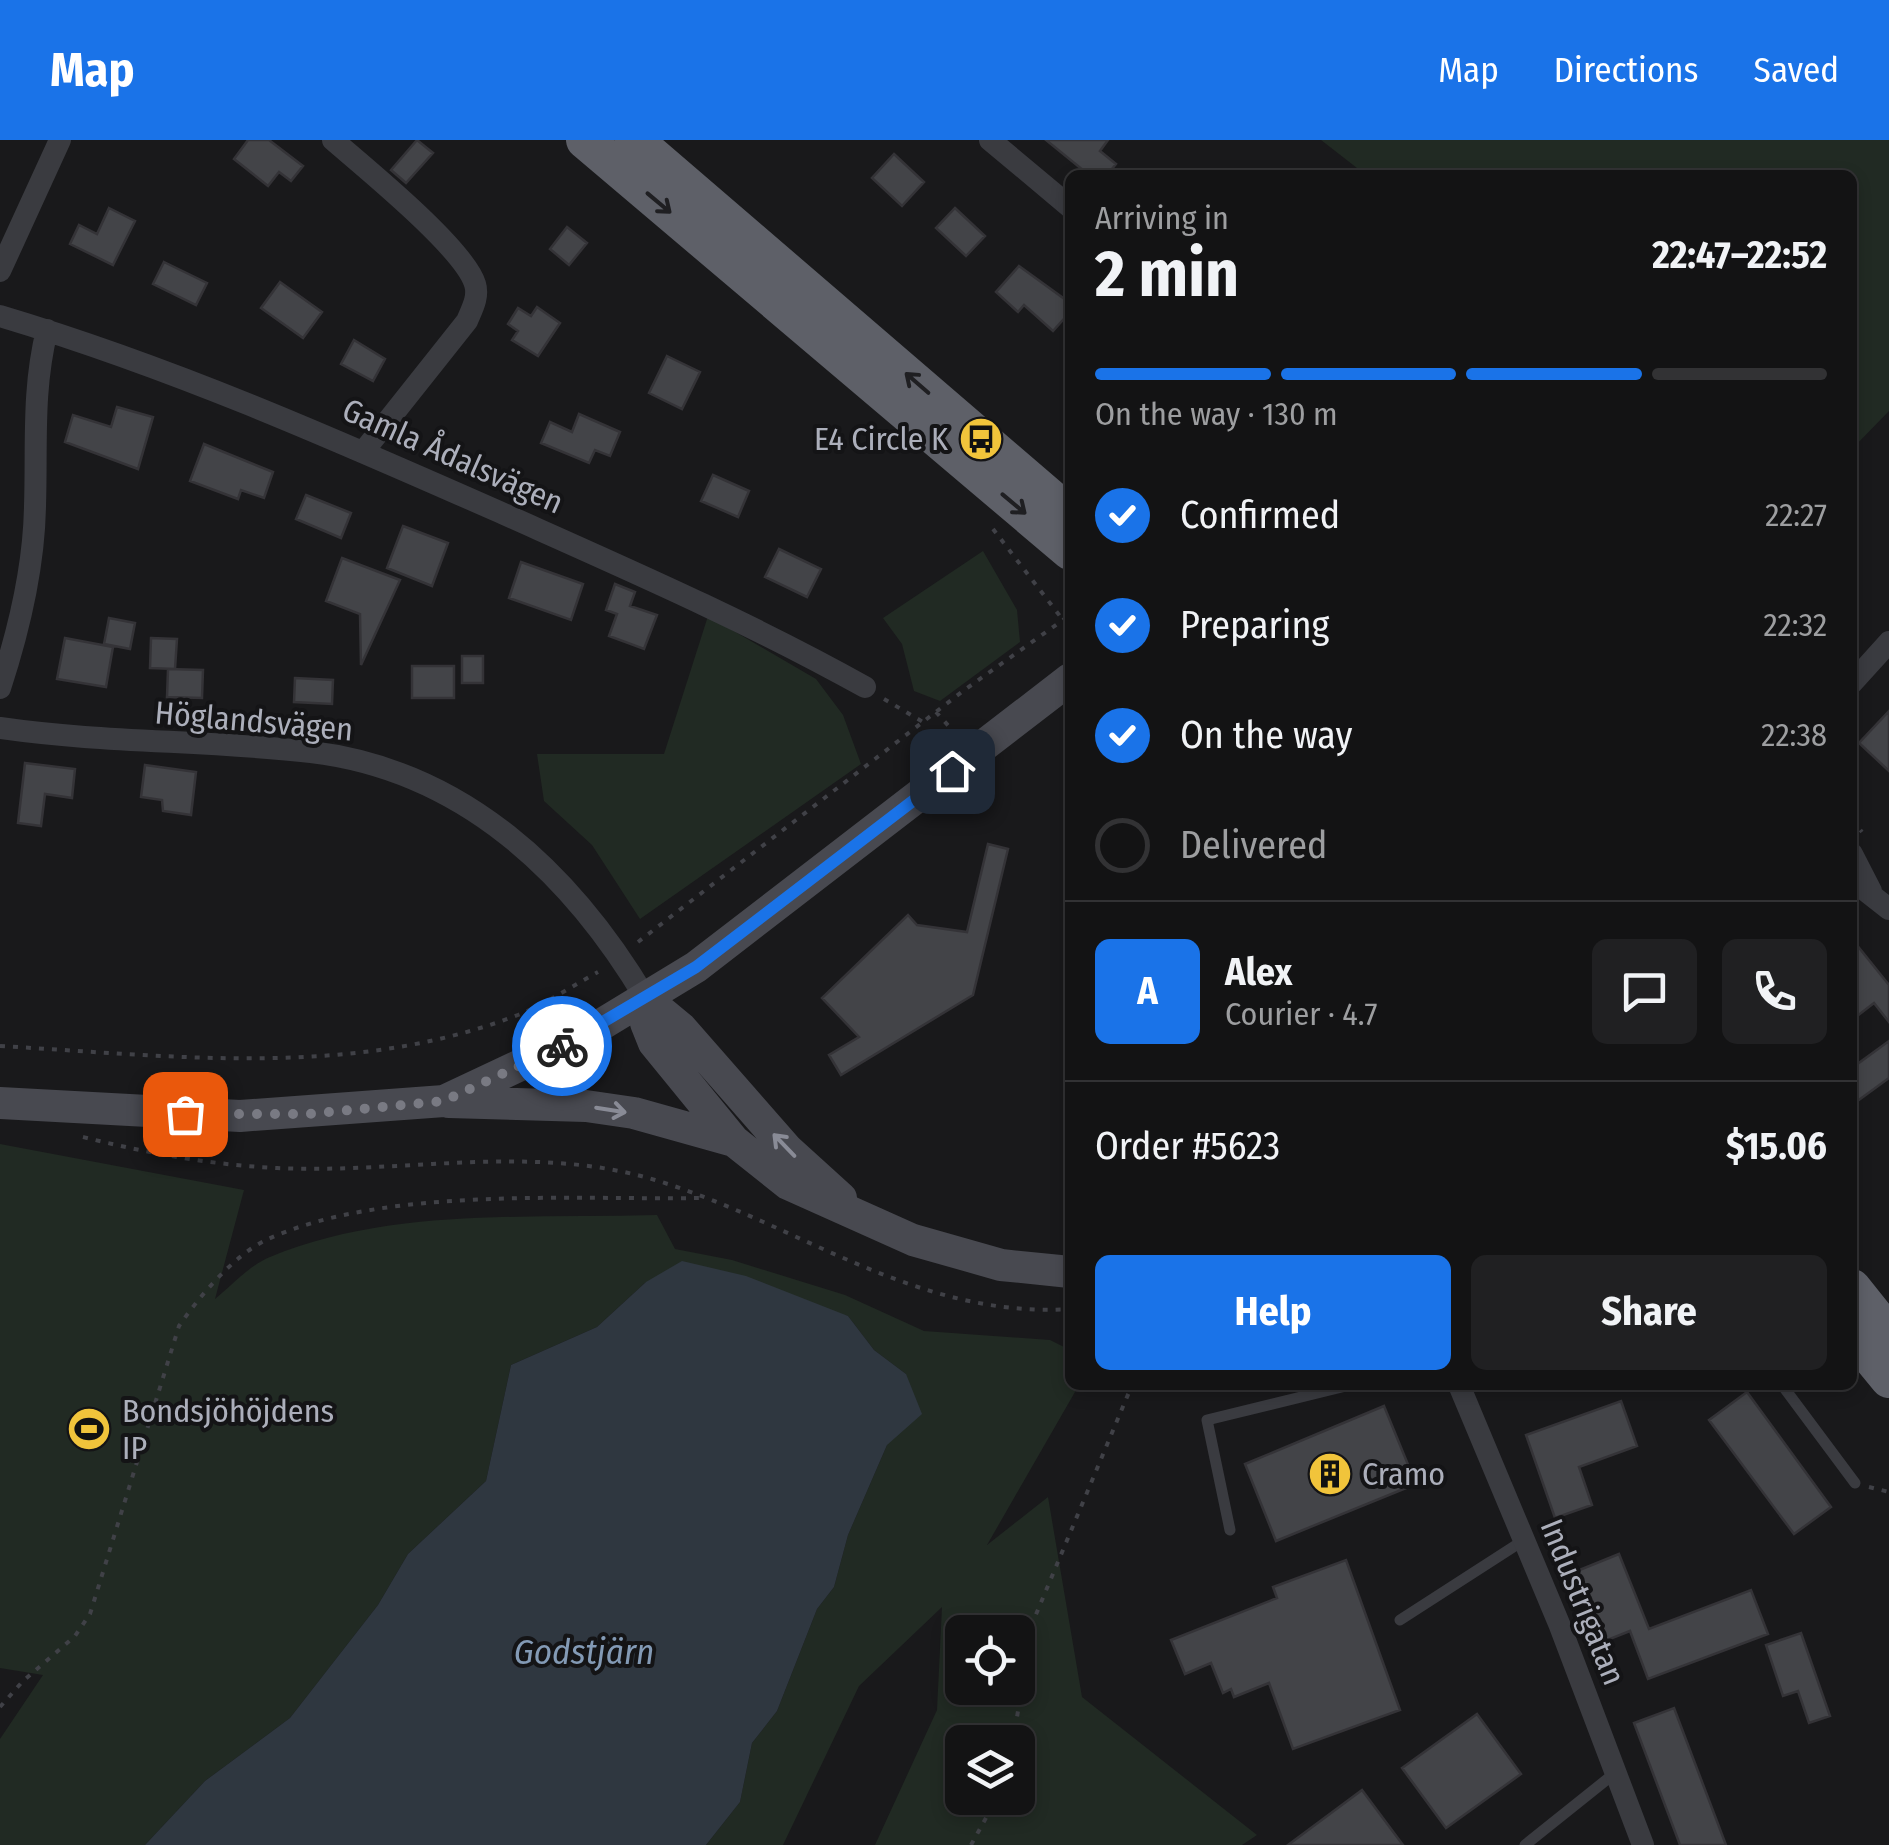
<!DOCTYPE html>
<meta charset="utf-8">
<style>
body{margin:0;font-family:"Fira Sans Condensed",sans-serif;background:#202022;color:#f1f3f6;height:100vh;display:flex;flex-direction:column;font-size:38px;white-space:nowrap}
*{box-sizing:border-box;margin:0}
p{font-size:32px;color:#9d9ea0}
.icon{flex:none;width:55px;height:55px;fill:none;stroke:currentColor;stroke-width:2;stroke-linecap:round;stroke-linejoin:round}
.map{position:relative;flex:1;overflow:hidden}
.drawer{position:absolute;left:1065px;top:30px;width:792px;height:1220px;display:flex;flex-direction:column;background:#131314;border-radius:15px;box-shadow:0 5px 15px #0003,0 0 0 2px #323234}
.drawer>*{flex:none}
.buttons{position:absolute;left:945px;top:1475px;display:grid;gap:20px}
.buttons a{display:grid;place-items:center;width:90px;height:90px;border-radius:15px;background:#131314;box-shadow:0 5px 15px #0003,0 0 0 2px #323234;font-size:50px}
.pin{position:absolute;display:grid;place-items:center;width:85px;height:85px;color:#fff;margin:-42px;border-radius:20px;box-shadow:0 5px 15px #0006}
.courier{position:absolute;display:grid;place-items:center;width:100px;height:100px;margin:-50px;border:8px solid #1a73e8;border-radius:50%;background:#fff;color:#222;box-shadow:0 2px 12px #0007}
.overview em{font-style:normal;font-weight:700}
.overview div{display:flex;flex-direction:column-reverse}
.overview{display:flex;align-items:center;justify-content:space-between;height:170px;padding:0 30px}
h1{font-size:65px;font-weight:700;line-height:75px}
.bar{display:grid;grid-template-columns:repeat(4,1fr);gap:15px 10px;align-content:center;height:120px;padding:0 30px}
.bar i{height:12px;border-radius:8px;background:#323234}
.bar .active{background:#1a73e8}
.bar p{grid-column:span 4}
.line{display:flex;align-items:center;gap:25px;padding:0 30px;border-top:2px solid #323234}
.line div{flex:1}
.round{display:grid;place-items:center;flex:none;width:105px;height:105px;border-radius:15px;background:#202022}
ol{padding:0 30px;list-style:none}
li{display:flex;align-items:center;gap:30px;height:110px}
li p{margin-inline-start:auto}
li .icon{padding:10px;border-radius:50%;background:#1a73e8;color:#fff;stroke-width:4}
li:last-child{color:#9d9ea0}
li i{width:55px;height:55px;border:5px solid #323234;border-radius:50%}
.action{display:flex;gap:20px;margin-top:auto;padding:20px 30px}
.action a{flex:1;height:115px;border-radius:15px;background:#1a73e8;color:#fff;font-size:40px;font-weight:700;line-height:115px;text-align:center}
.action a+a{background:#202022;color:#f1f3f6}
header{display:flex;align-items:center;gap:60px;box-sizing:border-box;height:140px;padding:0 50px;background:#1a73e8;color:#fff}
header strong{font-size:48px}
nav{display:flex;gap:55px;margin-inline-start:auto;font-size:35px}
.map>svg:first-child{display:block}
.green{fill:#212a23;fill-rule:evenodd}
.water{fill:#2f3740}
.building{fill:#434448;stroke:#343337;stroke-width:2.5}
.lines{fill:none;stroke-linecap:round;stroke-linejoin:round}
.path{stroke:#404147;stroke-width:4;stroke-dasharray:5 8;stroke-linecap:butt}
.service{stroke:#3a3b40;stroke-width:11}
.minor{stroke:#3a3b40;stroke-width:22}
.secondary{stroke:#484950;stroke-width:32}
.trunk{stroke:#5e6068;stroke-width:38}
.oneway{stroke:#1f1f22}
.oneway2{stroke:#898b96}
.done{stroke:#797a83;stroke-width:10;stroke-dasharray:0 18}
.route{stroke:#1a73e8;stroke-width:12}
.labels{text-anchor:middle;dominant-baseline:central;stroke-width:8;stroke-linejoin:round;paint-order:stroke}
.poi-label{font-size:32px;fill:#acafbb;stroke:#141416;text-anchor:start}
.street-label{font-size:32px;fill:#acafbb;stroke:#141416}
.water-label{font-size:35px;font-style:italic;fill:#839ab5;stroke:#141416}
</style>
<header>
<strong>Map</strong>
<nav><a>Map</a><a>Directions</a><a>Saved</a></nav>
</header>
<div class="map">
<svg width="1889" height="1705" viewBox="0 0 1889 1705">
<rect width="100%" height="100%" fill="#19191b"/>
<path class="green" d="M1321 0H1889V271L1853 308 1852 35H1366Z
M983 411 1017 470 1020 502 940 561 914 551 902 504 883 478Z
M708 476 816 539 843 575 861 624 640 779 592 705 544 661 537 614H664Z
M0 1004 244 1050 215 1159C231 1146 250 1125 270 1117 392 1067 528 1079 657 1075L675 1109 732 1120 845 1155 924 1191 1050 1200 1070 1210V1245H1079L987 1405 1048 1357 1082 1557 1257 1695 1242 1705H875L937 1570 942 1467 859 1546 783 1705H706L740 1662 752 1603 777 1571 817 1469 834 1447 848 1395 887 1305 906 1234 874 1210 848 1176 646 1142 597 1187 511 1225 486 1341 408 1414 378 1465 290 1578 205 1641 145 1705H0V1599L43 1535 0 1528ZM962 1492H1018V1548H962ZM962 1602H1018V1658H962Z"/>
<path class="water" d="M682 1121 746 1136 848 1176 874 1210 906 1234 922 1274 887 1305 848 1395 834 1447 817 1469 777 1571 752 1603 740 1662 706 1705H145L205 1641 290 1578 378 1465 408 1414 486 1341 511 1225 597 1187 646 1142Z"/>
<path class="building" d="M248 0H269L303 26 291 41 279 32 268 46 234 19Z
M417 0 433 13 406 43 391 30Z
M1046 0H1108L1100 11 1116 24 1107 35H1089Z
M894 14 924 42 902 66 872 38Z
M109 68 135 81 113 125 70 104 79 85 97 94Z
M955 68 985 96 966 116 936 88Z
M567 87 587 103 569 125 550 109Z
M164 122 207 143 196 165 153 144Z
M1019 126 1070 163V172L1053 191 1024 165 1018 172 996 152Z
M280 142 322 172 303 198 261 168Z
M537 167 560 183 538 216 512 200 518 191 508 184 518 168 531 176Z
M354 200 385 219 373 241 341 224Z
M667 216 700 232 682 269 649 253Z
M117 267 153 277 138 329 65 302 73 275 111 287Z
M579 274 620 292 610 316 595 310 589 323 541 303 550 282 572 292Z
M204 304 273 332 264 358 241 350 238 359 190 341Z
M713 335 749 351 738 377 701 361Z
M306 355 351 373 341 398 296 379Z
M403 386 448 403 432 446 387 428Z
M779 409 821 429 807 457 765 437Z
M342 418 400 440 361 525 360 474 326 461Z
M521 422 583 444 571 480 509 458Z
M615 444 635 452 630 466 657 475 644 509 609 496 617 474 606 470Z
M109 478 135 483 130 509 104 504Z
M65 498 113 507 106 547 57 539Z
M151 498 177 499 175 529 150 528Z
M462 516H483V543H462Z
M412 526H454V558H412Z
M168 529 203 530 202 558 167 557Z
M295 538 333 540 332 564 294 562Z
M1889 571V631L1859 603Z
M25 623 75 629 72 658 45 654 41 686 18 683Z
M145 625 196 632 191 675 163 671 162 660 141 657Z
M988 704 1008 709 973 855 841 935 829 915 859 897 822 858 908 775 917 785 967 792Z
M1852 799 1889 845V882L1874 863 1852 880Z
M1889 901V938L1852 965V928Z
M1747 1252 1831 1367 1794 1394 1709 1280Z
M1621 1261 1637 1306 1579 1327 1592 1365 1555 1378 1526 1295Z
M1384 1266 1416 1344 1276 1401 1245 1324Z
M1619 1414 1649 1489 1751 1450 1768 1494 1648 1539 1630 1491 1605 1501 1577 1431Z
M1346 1420 1400 1570 1293 1609 1269 1543 1234 1557 1231 1549 1223 1553 1211 1523 1185 1534 1171 1500 1277 1458 1273 1447Z
M1801 1493 1830 1576 1809 1583 1798 1551 1783 1556 1766 1505Z
M1674 1568 1726 1705H1680L1634 1583Z
M1477 1574 1521 1634 1446 1688 1402 1628Z
M1362 1650 1403 1705H1288Z"/>
<g class="lines">
<path class="path" d="M993 389 1063 480
M884 559 923 582
M936 572 953 591
M1852 680 1862 692
M638 802 963 551 1070 475
M0 906C175 916 351 939 518 875 546 864 572 846 598 832
M83 997C147 1013 212 1025 277 1028 401 1034 534 1003 655 1040 795 1082 916 1179 1070 1169
M1869 1347 1889 1352
M0 1567 23 1541 75 1496 90 1474 179 1186C198 1158 234 1115 266 1100 383 1046 570 1060 699 1058
M1013 1602 1032 1484 1132 1245
M971 1705 997 1658"/>
<path class="service" d="M1782 1245 1855 1343
M1230 1390 1207 1280 1350 1245
M1400 1480 1524 1400
M1525 1705 1615 1633"/>
<path class="minor" d="M333 0C364 27 464 108 475 144 479 157 472 169 467 181L363 312
M990 0 1070 67
M0 131 60 0
M0 176C171 227 332 298 495 370 620 426 745 480 865 547
M1852 543 1889 502
M0 548C19 490 34 428 35 366 37 305 32 251 47 190
M0 588C103 603 207 600 311 612 463 630 571 733 646 859
M1852 714 1871 751
M1852 740 1889 769
M1459 1245 1560 1486 1643 1705"/>
<path class="secondary" d="M646 859V883L654 903 734 1001 788 1044 913 1100 1001 1125 1070 1132
M646 859 681 888 787 1009 841 1058
M449 962 586 966 634 973 734 1001
M0 963 240 976 444 961 584 895 696 827 1070 539"/>
<path class="trunk" d="M585 0 1070 411
M634 0 1070 375
M1852 1148 1889 1194
M1852 1194 1889 1239"/>
</g>
<defs><path id="oneway-shaft" d="M-6 0H5M1.5-3L5.5 0L1.5 3" fill="none" stroke-width="1.6" stroke-linecap="round" stroke-linejoin="round" transform="scale(2.5)"/></defs>
<g class="oneway">
<use href="#oneway-shaft" transform="translate(659 63) rotate(40)"/>
<use href="#oneway-shaft" transform="translate(917 243) rotate(-139)"/>
<use href="#oneway-shaft" transform="translate(1014 364) rotate(40)"/>
</g>
<g class="oneway2">
<use href="#oneway-shaft" transform="translate(611 970) rotate(9)"/>
<use href="#oneway-shaft" transform="translate(784 1005) rotate(-134)"/>
</g>
<g class="lines">
<path class="done" d="M185 974H309L444 961 562 906"/>
<path class="route" d="M562 906 696 827 952 631"/>
</g>
<defs>
<g id="bus-disc" transform="scale(2.25)"><circle r="9.5" fill="#f1c43b" stroke="#141416"/><path d="M-5-6H5V4H4V6H2V4H-2V6H-4V4H-5ZM-3.5-4V0h7V-4ZM-3.5 1.2v1.5H-2V1.2ZM2 1.2v1.5H3.5V1.2Z" fill="#111"/></g>
<g id="stadium-disc" transform="scale(2.25)"><circle r="9.5" fill="#f1c43b" stroke="#141416"/><path d="M0-5a6.5 5 0 1 0 0 10a6.5 5 0 1 0 0-10ZM-3.5-1.8h7v3.6h-7Z" fill="#111"/></g>
<g id="building-disc" transform="scale(2.25)"><circle r="9.5" fill="#f1c43b" stroke="#141416"/><path d="M-4-6H4V6H1V3H-1V6H-4ZM-2.5-4.3h1.7v1.8h-1.7ZM.8-4.3h1.7v1.8H.8ZM-2.5-1h1.7V.8h-1.7ZM.8-1h1.7V.8H.8Z" fill="#111"/></g>
</defs>
<g fill-rule="evenodd">
<use href="#bus-disc" x="981" y="299"/>
<use href="#stadium-disc" x="89" y="1289"/>
<use href="#building-disc" x="1330" y="1334"/>
</g>
<g class="labels">
<g class="poi-label">
<text x="948" y="299" text-anchor="end">E4 Circle K</text>
<text x="122" y="1271">Bondsjöhöjdens<tspan x="122" dy="37">IP</tspan></text>
<text x="1362" y="1334">Cramo</text>
</g>
<g class="street-label">
<text transform="translate(453 316) rotate(24)">Gamla Ådalsvägen</text>
<text transform="translate(254 581) rotate(5)">Höglandsvägen</text>
<text transform="translate(1583 1462) rotate(68)">Industrigatan</text>
</g>
<g class="water-label">
<text x="584" y="1512">Godstjärn</text>
</g>
</g>
</svg>
<div class="buttons">
<a><svg class="icon" aria-label="locate" viewBox="0 0 24 24"><circle cx="12" cy="12" r="6"/><path d="M12 2v4M12 18v4M2 12h4M18 12h4"/></svg></a>
<a><svg class="icon" aria-label="layers" viewBox="0 0 24 24"><path d="M12 4l9 5-9 5-9-5zM3 14l9 5 9-5"/></svg></a>
</div>
<div class="pin" style="left:185px;top:974px;background:#ea580c"><svg class="icon" aria-label="bag" viewBox="0 0 24 24"><path d="M5 8h14l-1 12H6zM9 8a3 3 0 0 1 6 0"/></svg></div>
<div class="pin" style="left:952px;top:631px;background:#1f2937"><svg class="icon" aria-label="home" viewBox="0 0 24 24"><path d="M3 11l9-7 9 7M6 9v11h12V9"/></svg></div>
<div class="courier" style="left:562px;top:906px"><svg class="icon" aria-label="bike" viewBox="0 0 24 24"><circle cx="6" cy="16" r="4"/><circle cx="18" cy="16" r="4"/><path d="M6 16l4-8h5l3 8M10 8l3 8H6M13 5h3"/></svg></div>
<section class="drawer">
<div class="overview"><div><h1>2 min</h1><p>Arriving in</p></div><em>22:47–22:52</em></div>
<div class="bar"><i class="active"></i><i class="active"></i><i class="active"></i><i></i><p>On the way · 130 m</p></div>
<ol>
<li><svg class="icon" aria-label="check" viewBox="0 0 24 24"><path d="M5 12l5 5 9-10"/></svg>Confirmed<p>22:27</p></li>
<li><svg class="icon" aria-label="check" viewBox="0 0 24 24"><path d="M5 12l5 5 9-10"/></svg>Preparing<p>22:32</p></li>
<li><svg class="icon" aria-label="check" viewBox="0 0 24 24"><path d="M5 12l5 5 9-10"/></svg>On the way<p>22:38</p></li>
<li><i></i>Delivered</li>
</ol>
<div class="line" style="height:180px"><b class="round" style="background:#1a73e8;color:#fff">A</b><div><b>Alex</b><p>Courier · 4.7</p></div><a class="round"><svg class="icon" aria-label="chat" viewBox="0 0 24 24"><path d="M4 5h16v11H9l-5 4z"/></svg></a><a class="round"><svg class="icon" aria-label="phone" viewBox="0 0 24 24"><path d="M5 4h4l2 5-3 2q2 4 5 5l2-3 5 2v4C11 20 4 13 5 4z"/></svg></a></div>
<div class="line" style="height:130px"><div>Order #5623</div><b>$15.06</b></div>
<div class="action"><a>Help</a><a>Share</a></div>
</section>
</div>
